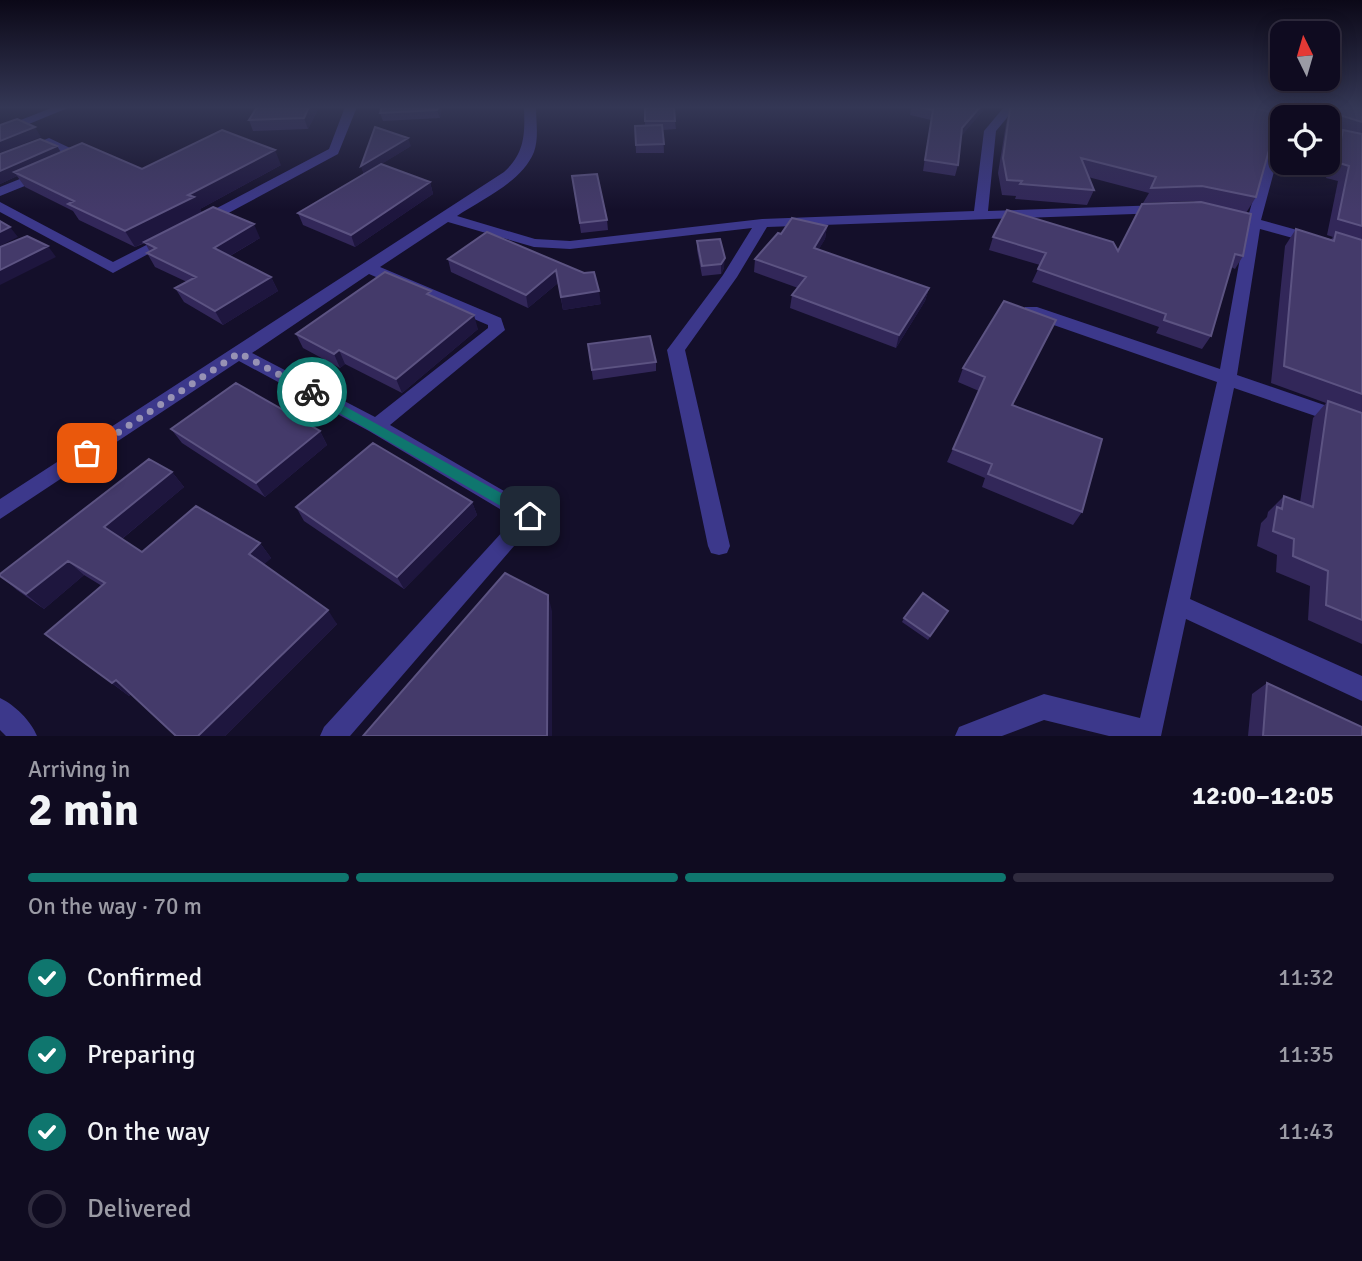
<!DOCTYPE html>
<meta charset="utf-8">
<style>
body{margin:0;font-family:Signika,sans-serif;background:#1d192d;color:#f1f3f6;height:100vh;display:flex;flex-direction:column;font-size:26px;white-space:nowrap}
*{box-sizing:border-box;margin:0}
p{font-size:23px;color:#9b9ba5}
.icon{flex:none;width:38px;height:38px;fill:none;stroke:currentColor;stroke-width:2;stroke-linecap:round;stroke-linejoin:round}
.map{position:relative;height:736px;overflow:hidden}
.sheet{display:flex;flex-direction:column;background:#0f0b20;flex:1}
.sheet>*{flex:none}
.needle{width:46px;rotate:355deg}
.buttons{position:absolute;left:1270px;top:21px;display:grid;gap:14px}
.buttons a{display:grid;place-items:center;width:70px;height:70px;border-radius:14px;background:#0f0b20;box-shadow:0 4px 18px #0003,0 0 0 2px #2f2b3e;font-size:35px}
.pin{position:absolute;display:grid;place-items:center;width:60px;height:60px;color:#fff;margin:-30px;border-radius:14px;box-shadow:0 4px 10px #0006}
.courier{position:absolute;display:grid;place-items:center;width:70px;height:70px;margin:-35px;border:5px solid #0f766e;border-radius:50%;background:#fff;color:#222;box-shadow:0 2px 9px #0007}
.overview em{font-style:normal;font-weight:700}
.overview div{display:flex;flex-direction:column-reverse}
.overview{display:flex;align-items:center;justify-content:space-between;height:119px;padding:0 28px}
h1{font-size:46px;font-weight:700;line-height:52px}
.bar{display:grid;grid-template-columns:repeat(4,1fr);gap:10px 7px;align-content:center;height:84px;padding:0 28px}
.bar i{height:9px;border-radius:5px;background:#2f2b3e}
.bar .on{background:#0f766e}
.bar p{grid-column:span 4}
ol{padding:0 28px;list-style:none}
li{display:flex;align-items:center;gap:21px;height:77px}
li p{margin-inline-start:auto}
li .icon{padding:7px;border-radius:50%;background:#0f766e;color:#fff;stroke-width:4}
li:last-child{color:#9b9ba5}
li i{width:38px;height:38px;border:4px solid #2f2b3e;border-radius:50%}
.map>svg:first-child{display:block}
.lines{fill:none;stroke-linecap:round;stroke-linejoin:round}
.minor{fill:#3c388b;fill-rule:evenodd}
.wall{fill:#322759}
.shaded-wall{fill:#1e163e}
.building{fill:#443a6a;stroke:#5c5382;stroke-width:2}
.route{fill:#0f766e}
.done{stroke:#9792b4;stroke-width:7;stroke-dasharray:0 12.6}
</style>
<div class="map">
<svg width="1362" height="736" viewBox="0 0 1362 736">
<rect width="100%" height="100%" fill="#140f2a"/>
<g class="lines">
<path class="minor" d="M54 107H70L0 136V128Z
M345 107H357L338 154 208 224H198V218L329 149Z
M524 107H536C536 121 539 138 534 152 522 182 482 199 457 216L535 239 570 241 762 219 974 211 984 131 1004 107H1016L996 131 988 211 1162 205 1169 209 1162 213 767 227 737 277 685 350 730 546 727 553 719 555 711 553 708 546 667 350 723 275 752 228 570 249 534 247 448 222 380 267 501 318 505 330 390 425 537 510 540 516 350 736H320L324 727 515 518 369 431 239 361 0 519V499L504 172C525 153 525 134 524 107ZM369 274 488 325V328L375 417 252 353Z
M1279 107H1291L1288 117H1283V138L1261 220 1362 248V257L1260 229 1237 375 1362 418V432L1234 388 1190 599 1362 676V701L1186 619 1161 736H1109L1044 720 1002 736H955L959 727 1044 694 1140 718 1217 382 1025 315 1023 311 1025 307H1037L1220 369 1246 225 1220 215 1227 211 1248 217Z
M1328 133 1362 141V149L1328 141Z
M49 138 87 156 81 162H73L72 157 49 146 0 165V157Z
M42 170 47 171V177L0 196V187Z
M0 202 113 262 164 236H174L176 239 113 273 0 212Z
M0 698C15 705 31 721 37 736H6L0 730Z"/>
</g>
<path class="wall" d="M257 107H319L308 129 253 131 249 120Z
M382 107H442L440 118 383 121 380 113Z
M645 107 675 121 676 129 663 130 664 153H636L635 126 645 125Z
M911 107H986L961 136 958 165 955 176 923 171 931 120 910 115Z
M1012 107H1275L1271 112 1256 197 1246 213 1243 256 1235 269 1231 267 1211 336 1202 349 1156 333 1159 327 1032 282 1040 265 989 250 993 237 1118 251 1199 202 1194 201 1143 203 1149 193 1088 177 1094 190 1087 205 1015 199 1016 196 1002 195 998 173 1006 124 1010 109Z
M1329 107H1362V644L1308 620 1310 586 1276 572 1277 555 1257 546 1261 523 1267 517 1268 512 1284 496 1300 502 1313 418 1326 403 1271 383 1285 246 1296 229 1330 240 1333 237 1327 235 1338 181 1326 178 1333 145 1341 133 1328 129V117H1326Z
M57 146 61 152 142 169 281 165 200 209 202 213 260 238 230 256 271 277 278 291 223 325 184 302 175 288 187 282 155 267 147 253 150 252 145 243 135 247 79 220 73 211 25 187 17 176 0 184V154Z
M411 146 381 164 430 182 433 194 355 247 303 225 298 213 364 174 361 166Z
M572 176 607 220 608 230 581 233Z
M827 226 825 239 818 250 929 288 925 301 896 348 790 308 792 295 798 288 754 272 755 259 781 234Z
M720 239 724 268 721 274 702 276 697 250V241Z
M448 259 584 273 601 304 563 310 558 283 528 308 451 272Z
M432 296 478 329 402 393 345 364 340 368 303 348 296 334Z
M1049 334 1012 406 1082 512 1073 525 982 487 985 478 947 462 979 391 958 382 963 368Z
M588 344 656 362V371L593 380Z
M171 429 320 431 327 445 265 497 182 443Z
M172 472 184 487 122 539 142 552 260 543 271 558 264 564 337 624 225 736H176L131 694 129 696 45 634 102 586 84 575 44 609 17 590 0 576Z
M472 502 477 515 404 589 304 521 296 507Z
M948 611 928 640 902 622 904 618Z
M1267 683 1362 736H1248L1252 694Z"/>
<path class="shaded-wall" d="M309 107H319L308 129 304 118Z
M438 107H442L440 118 437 110Z
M980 107H986L959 139 962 128Z
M35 127 41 137 0 153V141Z
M408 138 411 146 364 175 361 166Z
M57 146 63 156 14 172 17 176 0 184V171Z
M275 150 281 165 200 209 202 213 135 247 125 231 188 195Z
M430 182 433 194 355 247 351 235Z
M254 224 260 238 221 261 214 248Z
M827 226 825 239 812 261 814 248Z
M10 227 18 237 0 246V232Z
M48 246 56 257 0 285V270Z
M725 258 724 268 721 274V264Z
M556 270 558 283 528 308 526 295Z
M271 277 278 291 223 325 215 311Z
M929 288 925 301 896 348 899 335Z
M599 291 601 304 563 310 561 297Z
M474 315 478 329 402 393 396 379Z
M339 350 345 364 340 368 334 354Z
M320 431 327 445 265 497 256 483Z
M172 472 184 487 118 542 104 527Z
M472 502 477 515 404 589 397 577Z
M260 543 271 558 260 568 249 554Z
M68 561 84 575 44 609 26 594Z
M548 595 552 611V736H547Z
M328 610 337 624 225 736H198Z
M116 680 132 693 129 696 112 683Z"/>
<path class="building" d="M257 107H309L304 118 249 120Z
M382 107H438L437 110 380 113Z
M645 107H674L675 121H645Z
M920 107H980L962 128 958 165 925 160 933 110Z
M1012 107H1250L1275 113 1269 150 1256 197 1202 186 1151 188 1156 177 1081 158 1094 190 1020 184 1022 181 1007 180 1003 158 1010 109Z
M1335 107H1362V122L1333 113Z
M17 119 35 127 0 141V125Z
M662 125 664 144 636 145 635 126Z
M375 127 408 138 361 166Z
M222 130 275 150 188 195 194 197 125 231 68 204 74 201 14 172 82 143 142 169Z
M1343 130 1362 134V226L1338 219 1349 166 1336 162Z
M40 139 57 146 0 171V154Z
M381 164 430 182 351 235 298 213Z
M597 174 607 220 580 223 572 176Z
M1201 202 1251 214 1243 256 1235 254 1211 336 1164 320 1166 314 1038 269 1046 253 993 237 1007 210 1113 242 1118 251 1142 204Z
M213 207 254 224 214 248 271 277 215 311 175 288 196 277 147 253 156 248 144 242Z
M792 218 827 226 814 248 929 288 899 335 792 295 806 277 755 259 778 233 781 234Z
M0 221 10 227 0 232Z
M1296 229 1334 241 1336 232 1362 240V394L1284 366Z
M487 232 584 273 594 272 599 291 561 297 556 270 526 295 448 259Z
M27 236 48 246 0 270V247Z
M720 239 725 258 721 264 702 266 697 241Z
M385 272 431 291 427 294 474 315 396 379 339 350 334 354 296 334Z
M1004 301 1056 320 1012 405 1102 439 1082 512 988 474 992 464 953 449 985 377 963 368Z
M650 336 656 362 592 370 588 344Z
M236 383 320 431 256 483 171 429Z
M1328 401 1362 413V620L1326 605 1328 571 1293 556 1294 539 1273 531 1277 507 1282 509 1284 496 1313 507Z
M373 443 472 502 397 577 296 507Z
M149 459 172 472 104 527 142 552 196 506 260 543 249 554 328 610 198 736H176L116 680 112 683 45 634 105 583 68 561 26 594 0 576V574Z
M505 573 548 595 547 736H363Z
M923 593 948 611 930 636 904 618Z
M1267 683 1362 727V736H1263Z"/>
<linearGradient id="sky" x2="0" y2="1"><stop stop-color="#0b0817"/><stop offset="0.51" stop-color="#343755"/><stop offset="1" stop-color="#343755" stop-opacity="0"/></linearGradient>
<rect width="1362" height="210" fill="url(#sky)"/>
<path class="route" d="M312 388 535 512V520H525L308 395 306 392Z"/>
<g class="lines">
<path class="done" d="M87 453 239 353 312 392"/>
</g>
</svg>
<div class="buttons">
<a><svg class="needle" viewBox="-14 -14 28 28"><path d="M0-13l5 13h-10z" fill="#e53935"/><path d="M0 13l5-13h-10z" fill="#9b9ba5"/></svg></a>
<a><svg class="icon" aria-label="locate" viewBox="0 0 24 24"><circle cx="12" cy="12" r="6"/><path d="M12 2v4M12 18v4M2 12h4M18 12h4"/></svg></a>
</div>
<div class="pin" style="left:87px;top:453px;background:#ea580c"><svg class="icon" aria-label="bag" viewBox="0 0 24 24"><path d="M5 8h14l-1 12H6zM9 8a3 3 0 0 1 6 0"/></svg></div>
<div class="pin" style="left:530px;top:516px;background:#1f2937"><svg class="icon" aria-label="home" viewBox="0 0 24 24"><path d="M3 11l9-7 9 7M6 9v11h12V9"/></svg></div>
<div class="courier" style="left:312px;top:392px"><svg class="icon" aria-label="bike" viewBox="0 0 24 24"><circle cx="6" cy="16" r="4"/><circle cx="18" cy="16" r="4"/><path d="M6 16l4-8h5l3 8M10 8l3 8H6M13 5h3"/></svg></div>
</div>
<section class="sheet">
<div class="overview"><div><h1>2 min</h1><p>Arriving in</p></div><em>12:00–12:05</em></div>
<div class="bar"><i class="on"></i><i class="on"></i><i class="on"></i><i></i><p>On the way · 70 m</p></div>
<ol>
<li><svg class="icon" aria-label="check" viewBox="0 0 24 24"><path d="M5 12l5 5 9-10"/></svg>Confirmed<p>11:32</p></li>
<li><svg class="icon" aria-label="check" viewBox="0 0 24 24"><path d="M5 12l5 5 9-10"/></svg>Preparing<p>11:35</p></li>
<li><svg class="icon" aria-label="check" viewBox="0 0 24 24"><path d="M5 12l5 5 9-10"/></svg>On the way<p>11:43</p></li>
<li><i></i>Delivered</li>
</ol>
</section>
